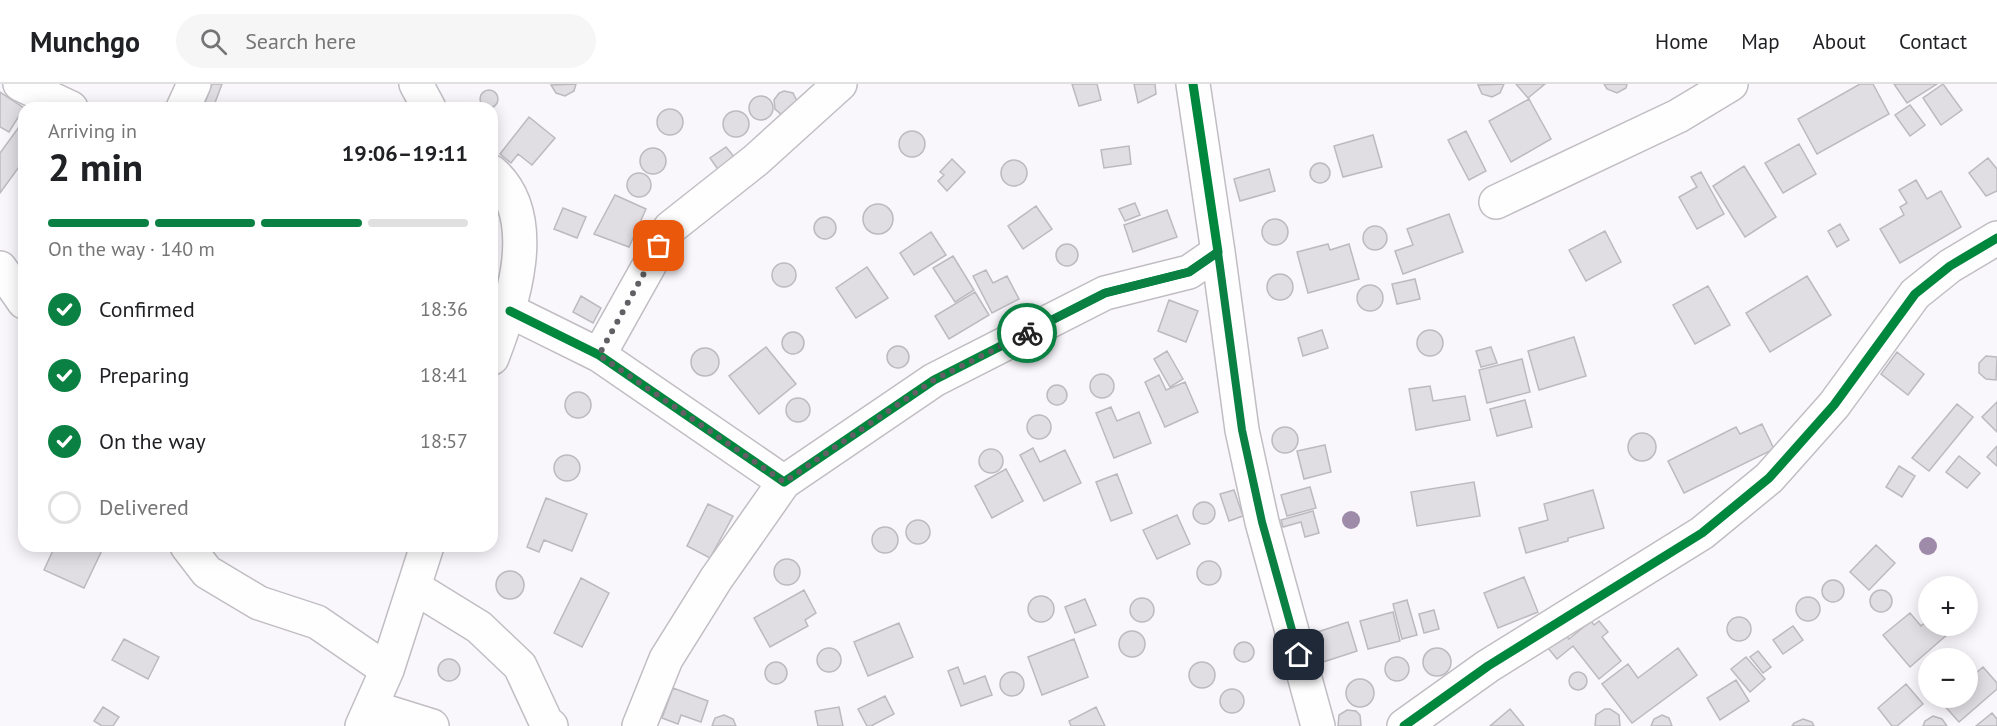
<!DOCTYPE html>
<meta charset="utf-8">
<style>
body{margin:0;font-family:"PT Sans",sans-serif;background:#f6f6f6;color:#202124;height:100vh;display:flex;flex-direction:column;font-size:22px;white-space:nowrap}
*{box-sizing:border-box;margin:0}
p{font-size:20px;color:#757577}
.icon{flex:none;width:33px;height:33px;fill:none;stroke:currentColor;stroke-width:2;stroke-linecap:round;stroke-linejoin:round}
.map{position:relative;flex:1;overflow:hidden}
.sheet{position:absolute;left:18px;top:18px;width:480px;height:450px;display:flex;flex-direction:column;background:#fff;border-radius:18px;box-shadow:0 3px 15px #0003}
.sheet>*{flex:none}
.tools{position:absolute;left:1918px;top:492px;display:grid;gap:12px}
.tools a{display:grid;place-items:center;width:60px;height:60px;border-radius:50%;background:#fff;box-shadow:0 3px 15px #0003;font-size:30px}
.pin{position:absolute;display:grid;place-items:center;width:51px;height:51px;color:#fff;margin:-26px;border-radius:12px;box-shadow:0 3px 9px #0006}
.courier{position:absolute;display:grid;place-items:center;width:60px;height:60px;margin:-30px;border:4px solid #0b8043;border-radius:50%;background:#fff;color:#222;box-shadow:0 2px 8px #0007}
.summary em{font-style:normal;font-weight:600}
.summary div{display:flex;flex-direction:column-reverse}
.summary{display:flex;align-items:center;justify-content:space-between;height:102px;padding:0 30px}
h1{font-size:39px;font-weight:600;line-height:45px}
.bar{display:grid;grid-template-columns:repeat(4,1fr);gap:9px 6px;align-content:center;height:72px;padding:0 30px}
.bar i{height:8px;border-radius:4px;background:#e0e0e0}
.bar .selected{background:#0b8043}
.bar p{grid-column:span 4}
ol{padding:0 30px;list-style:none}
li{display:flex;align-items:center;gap:18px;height:66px}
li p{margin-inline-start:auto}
li .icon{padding:6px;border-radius:50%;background:#0b8043;color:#fff;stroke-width:4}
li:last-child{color:#757577}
li i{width:33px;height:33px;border:3px solid #e0e0e0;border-radius:50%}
header{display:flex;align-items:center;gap:36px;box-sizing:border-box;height:84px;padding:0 30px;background:#fff;border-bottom:2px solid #e0e0e0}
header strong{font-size:28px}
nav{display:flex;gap:33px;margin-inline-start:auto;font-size:21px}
.search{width:420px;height:54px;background:#f6f6f6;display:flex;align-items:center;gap:15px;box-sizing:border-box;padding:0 21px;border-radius:33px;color:#757577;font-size:22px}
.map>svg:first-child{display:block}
.building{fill:#e1dee3;stroke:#bcbabe;stroke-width:1.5}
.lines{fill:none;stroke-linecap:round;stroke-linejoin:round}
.minor-casing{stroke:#c1bec3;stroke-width:36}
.minor{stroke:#fefeff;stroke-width:33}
.cycleway-casing{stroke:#fff;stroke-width:13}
.cycleway{stroke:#00873e;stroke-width:9}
.tree{fill:#9e8ba9}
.done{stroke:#626064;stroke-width:6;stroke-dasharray:0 10.8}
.route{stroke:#0b8043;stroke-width:8}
</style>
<header>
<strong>Munchgo</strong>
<div class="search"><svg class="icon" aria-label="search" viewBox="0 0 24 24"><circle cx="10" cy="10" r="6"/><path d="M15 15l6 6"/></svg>Search here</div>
<nav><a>Home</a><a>Map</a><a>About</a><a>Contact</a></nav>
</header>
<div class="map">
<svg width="1997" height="642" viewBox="0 0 1997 642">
<rect width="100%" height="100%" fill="#f9f6fc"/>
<path class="building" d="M212 0H222L213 24H203Z
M576 0 574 7 565 12 556 9 551 1Z
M1072 0H1097L1101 16 1079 22Z
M1134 0H1155L1156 10 1138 19Z
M1504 0 1500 9 1492 13 1482 10 1478 1Z
M1516 0H1545L1528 14Z
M1604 0H1627L1626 4 1617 9 1607 5Z
M1860 0H1873L1889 30 1817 70 1798 35Z
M1894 0H1937L1907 19Z
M1943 0 1962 26 1941 41 1923 14Z
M480 15a9 9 0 1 1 18 0a9 9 0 1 1-18 0Z
M784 7 793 9 797 17 782 31 775 25 774 16 779 9Z
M0 8 24 24 9 48 0 43Z
M749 24a12 12 0 1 1 24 0a12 12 0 1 1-24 0Z
M1529 15 1551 55 1511 78 1489 37Z
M1910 21 1925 41 1910 52 1895 31Z
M657 38a13 13 0 1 1 26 0a13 13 0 1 1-26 0Z
M723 40a13 13 0 1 1 26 0a13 13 0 1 1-26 0Z
M529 33 555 54 532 81 518 70 511 79 500 70Z
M24 36V76L0 109V69Z
M1466 47 1486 87 1469 96 1448 56Z
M899 60a13 13 0 1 1 26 0a13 13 0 1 1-26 0Z
M1373 51 1382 83 1343 93 1334 62Z
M1799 60 1816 90 1783 109 1765 79Z
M1129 62 1131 80 1104 84 1101 66Z
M726 63 736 75 719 87 710 74Z
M640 77a13 13 0 1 1 26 0a13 13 0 1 1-26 0Z
M1988 74 1997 85V107L1986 112 1969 89Z
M952 75 965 88 947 107 938 97 944 91 940 88Z
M1001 89a13 13 0 1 1 26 0a13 13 0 1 1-26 0Z
M1310 89a10 10 0 1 1 20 0a10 10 0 1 1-20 0Z
M1744 82 1776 133 1745 153 1713 102Z
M1269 85 1275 107 1240 117 1234 95Z
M1701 88 1724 130 1697 145 1679 113 1697 103 1691 93Z
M627 101a12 12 0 1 1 24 0a12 12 0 1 1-24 0Z
M1916 96 1927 115 1941 107 1961 143 1900 179 1880 145 1904 131 1900 123 1907 119 1899 106Z
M615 111 646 125 629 163 594 150Z
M1135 119 1140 131 1125 137 1119 125Z
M863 135a15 15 0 1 1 30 0a15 15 0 1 1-30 0Z
M1036 122 1052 145 1023 165 1008 142Z
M563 124 586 133 577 154 554 145Z
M1167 126 1177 153 1133 168 1124 141Z
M1449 130 1463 168 1403 190 1395 167 1413 161 1407 145Z
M814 144a11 11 0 1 1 22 0a11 11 0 1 1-22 0Z
M1262 148a13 13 0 1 1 26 0a13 13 0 1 1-26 0Z
M1840 140 1849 156 1837 163 1828 147Z
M1363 154a12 12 0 1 1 24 0a12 12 0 1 1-24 0Z
M1605 147 1621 178 1586 197 1569 166Z
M931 148 946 171 914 191 900 169Z
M1056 171a11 11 0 1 1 22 0a11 11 0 1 1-22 0Z
M1328 160 1330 166 1349 160 1359 195 1308 209 1297 168Z
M953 172 974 206 955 218 933 184Z
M772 191a12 12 0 1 1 24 0a12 12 0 1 1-24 0Z
M867 183 888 214 856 234 836 204Z
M986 186 993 199 1007 192 1019 215 992 229 973 192Z
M1267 203a13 13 0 1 1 26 0a13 13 0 1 1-26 0Z
M1807 192 1831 231 1770 268 1746 229Z
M1415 195 1420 215 1397 220 1392 200Z
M1357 214a13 13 0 1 1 26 0a13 13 0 1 1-26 0Z
M1708 202 1730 241 1695 260 1673 221Z
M975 208 989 231 949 255 935 232Z
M581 212 601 224 593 239 573 228Z
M1169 216 1198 227 1186 258 1158 247Z
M1322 246 1328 264 1303 272 1298 254Z
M1417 259a13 13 0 1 1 26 0a13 13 0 1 1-26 0Z
M782 259a11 11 0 1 1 22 0a11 11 0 1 1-22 0Z
M1574 253 1586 292 1539 306 1528 267Z
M887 273a11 11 0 1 1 22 0a11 11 0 1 1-22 0Z
M766 263 796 300 759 330 729 292Z
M1491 263 1497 279 1481 283 1476 267Z
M691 278a14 14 0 1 1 28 0a14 14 0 1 1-28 0Z
M1167 267 1183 295 1170 303 1154 275Z
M1897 268 1924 290 1908 311 1881 290Z
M1986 272 1997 273 1996 296 1986 295 1979 289V279Z
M1522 275 1530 308 1487 319 1479 286Z
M1090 302a12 12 0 1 1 24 0a12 12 0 1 1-24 0Z
M1159 291 1166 306 1185 298 1198 328 1165 343 1145 298Z
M1047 311a10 10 0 1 1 20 0a10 10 0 1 1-20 0Z
M1430 302 1433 317 1465 312 1470 336 1416 346 1409 305Z
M565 321a13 13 0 1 1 26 0a13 13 0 1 1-26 0Z
M786 326a12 12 0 1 1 24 0a12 12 0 1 1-24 0Z
M1525 316 1532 343 1497 352 1490 325Z
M1997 318V348L1982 333Z
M1957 320 1973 333 1929 387 1912 374Z
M1111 323 1117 337 1139 328 1151 359 1114 374 1096 329Z
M1027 343a12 12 0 1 1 24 0a12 12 0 1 1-24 0Z
M1762 340 1774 365 1684 409 1668 377 1736 343 1740 350Z
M1272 356a13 13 0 1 1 26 0a13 13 0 1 1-26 0Z
M1628 363a14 14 0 1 1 28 0a14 14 0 1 1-28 0Z
M1325 361 1331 388 1304 395 1297 367Z
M1997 362V382L1987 373Z
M1033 364 1040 378 1065 366 1081 399 1044 417 1020 371Z
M979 377a12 12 0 1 1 24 0a12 12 0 1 1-24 0Z
M554 384a13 13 0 1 1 26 0a13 13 0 1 1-26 0Z
M1959 372 1980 389 1967 404 1946 388Z
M1899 382 1915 392 1902 413 1886 403Z
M1006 385 1023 417 992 434 975 402Z
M1117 390 1132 429 1111 437 1096 398Z
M1474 398 1480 432 1417 442 1411 408Z
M1310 403 1316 424 1287 432 1281 411Z
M1234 406 1243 432 1229 437 1220 410Z
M1593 406 1604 444 1568 454V457L1526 469 1519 444 1548 436 1544 420Z
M546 414 587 430 572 467 544 456 539 468 527 463Z
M1193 429a11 11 0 1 1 22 0a11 11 0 1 1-22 0Z
M708 420 733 432 710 474 687 462Z
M1313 427 1319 449 1305 453 1301 438 1283 443 1281 436Z
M1177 431 1190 460 1157 475 1143 446Z
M906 448a12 12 0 1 1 24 0a12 12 0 1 1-24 0Z
M872 456a13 13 0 1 1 26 0a13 13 0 1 1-26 0Z
M1876 461 1895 479 1869 506 1850 488Z
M55 462H104L84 504 44 486Z
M774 488a13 13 0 1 1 26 0a13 13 0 1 1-26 0Z
M1197 489a12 12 0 1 1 24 0a12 12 0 1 1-24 0Z
M496 501a14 14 0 1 1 28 0a14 14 0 1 1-28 0Z
M1524 493 1538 528 1498 544 1484 509Z
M581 494 609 509 582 563 554 549Z
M1822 507a11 11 0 1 1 22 0a11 11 0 1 1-22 0Z
M804 506 816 529 805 536 808 542 770 563 754 534Z
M1870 517a11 11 0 1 1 22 0a11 11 0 1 1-22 0Z
M1028 525a13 13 0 1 1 26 0a13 13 0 1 1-26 0Z
M1796 525a12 12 0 1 1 24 0a12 12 0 1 1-24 0Z
M1130 526a12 12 0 1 1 24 0a12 12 0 1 1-24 0Z
M1085 515 1096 541 1075 549 1065 523Z
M1407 516 1417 551 1402 555 1393 520Z
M1434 526 1439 545 1424 549 1419 530Z
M1393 528 1400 557 1368 565 1360 537Z
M1910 529 1921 542 1929 535V542H1955L1956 543 1910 583 1883 551Z
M1727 545a12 12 0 1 1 24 0a12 12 0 1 1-24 0Z
M1591 537 1594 541 1599 537 1608 548 1602 553 1621 577 1599 595 1573 562 1557 575 1548 564 1565 550 1569 555Z
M1348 538 1357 567 1311 582 1302 553Z
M899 539 913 573 868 592 854 558Z
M1793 542 1803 556 1783 570 1773 556Z
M1119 560a13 13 0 1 1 26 0a13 13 0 1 1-26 0Z
M124 555 159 573 148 595 112 576Z
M1074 555 1088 593 1042 611 1028 573Z
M1234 568a10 10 0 1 1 20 0a10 10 0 1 1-20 0Z
M817 576a12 12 0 1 1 24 0a12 12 0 1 1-24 0Z
M1678 564 1697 591 1632 639 1602 600 1628 580 1638 594Z
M1423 578a14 14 0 1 1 28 0a14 14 0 1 1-28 0Z
M1758 567 1771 583 1763 589 1750 573Z
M1385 585a12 12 0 1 1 24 0a12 12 0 1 1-24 0Z
M1746 573 1765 595 1750 608 1731 585Z
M438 586a11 11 0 1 1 22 0a11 11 0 1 1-22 0Z
M765 589a11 11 0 1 1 22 0a11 11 0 1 1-22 0Z
M1189 591a13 13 0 1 1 26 0a13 13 0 1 1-26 0Z
M958 583 964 600 985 592 992 611 961 622 948 587Z
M1983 583 1997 599V605L1959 638 1942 619 1948 614H1968V596Z
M1569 597a9 9 0 1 1 18 0a9 9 0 1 1-18 0Z
M1000 600a12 12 0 1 1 24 0a12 12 0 1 1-24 0Z
M1346 609a14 14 0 1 1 28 0a14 14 0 1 1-28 0Z
M1736 596 1749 617 1720 636 1707 614Z
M1906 600 1923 620 1897 642H1892L1878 624Z
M673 604 708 617 701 638 681 631 678 640 662 634Z
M1220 617a12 12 0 1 1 24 0a12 12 0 1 1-24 0Z
M885 612 894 630 871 642H867L858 625Z
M103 623 119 633 113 642H102L94 637Z
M839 623 843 642H818L815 627Z
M1096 623 1105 642H1071L1069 637Z
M1510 625 1524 642H1490Z
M1605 625H1610L1619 631 1620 642H1595L1596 631Z
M1347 626 1356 627 1360 631 1361 642H1338L1339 631Z
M1992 629 1997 635V642H1976Z
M724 631 733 635 736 642H712L715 634Z
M1662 631 1669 634 1672 642H1651L1654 635Z
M1933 632 1942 635 1947 642H1923L1925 637Z
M1803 635 1812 638 1814 642H1792L1794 639Z"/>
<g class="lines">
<g class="minor-casing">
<path id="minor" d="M20 0 71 24
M416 0 429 24
M183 24 194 0
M492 88C543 133 512 221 492 274
M1496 118 1678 32 1731 0
M1218 168 1242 346 1262 438 1318 642
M0 184 24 218
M510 227 599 271 784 398 934 296 1105 209 1189 188 1218 168 1193 0
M599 271 670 144 756 76 840 0
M187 462 207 488 259 519 317 538 387 586
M414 503 479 543 520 582 546 638 551 642
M371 623 432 642
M362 642 387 586 427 462
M639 642 666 575 716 495 784 398
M1404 642 1488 582 1702 449 1769 394 1834 321 1915 210 1950 182 1997 154"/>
</g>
<use href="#minor" class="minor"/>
<g class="cycleway-casing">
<path id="cycleway" d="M510 227 599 271 784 398 934 296 1105 209 1189 188 1218 168 1193 0
M1404 642 1488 582 1702 449 1769 394 1834 321 1915 210 1950 182 1997 154"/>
</g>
<use href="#cycleway" class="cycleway"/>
</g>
<g class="tree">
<circle cx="1351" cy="436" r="9"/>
<circle cx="1928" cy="462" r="9"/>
</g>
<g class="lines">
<path class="done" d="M659 162 599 271 784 398 934 296 1027 249"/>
<path class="route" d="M1027 249 1105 209 1189 188 1218 168 1242 346 1262 438 1299 571"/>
</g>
</svg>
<div class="tools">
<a>+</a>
<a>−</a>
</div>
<div class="pin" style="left:659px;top:162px;background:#ea580c"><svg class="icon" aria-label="bag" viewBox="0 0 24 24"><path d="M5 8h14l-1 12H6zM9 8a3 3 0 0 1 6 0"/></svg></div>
<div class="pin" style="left:1299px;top:571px;background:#1f2937"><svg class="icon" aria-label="home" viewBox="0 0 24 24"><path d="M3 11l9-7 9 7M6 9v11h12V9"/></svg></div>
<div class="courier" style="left:1027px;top:249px"><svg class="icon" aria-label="bike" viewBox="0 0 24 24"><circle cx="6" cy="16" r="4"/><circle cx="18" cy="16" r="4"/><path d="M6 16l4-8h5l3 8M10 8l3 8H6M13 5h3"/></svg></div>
<section class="sheet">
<div class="summary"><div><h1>2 min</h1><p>Arriving in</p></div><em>19:06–19:11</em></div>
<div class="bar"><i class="selected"></i><i class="selected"></i><i class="selected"></i><i></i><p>On the way · 140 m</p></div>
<ol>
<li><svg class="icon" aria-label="check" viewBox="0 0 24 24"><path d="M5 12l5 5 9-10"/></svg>Confirmed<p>18:36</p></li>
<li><svg class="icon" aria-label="check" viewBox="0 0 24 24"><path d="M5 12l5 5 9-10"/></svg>Preparing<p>18:41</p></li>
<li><svg class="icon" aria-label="check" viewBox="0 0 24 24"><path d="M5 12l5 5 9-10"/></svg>On the way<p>18:57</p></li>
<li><i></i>Delivered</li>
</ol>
</section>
</div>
